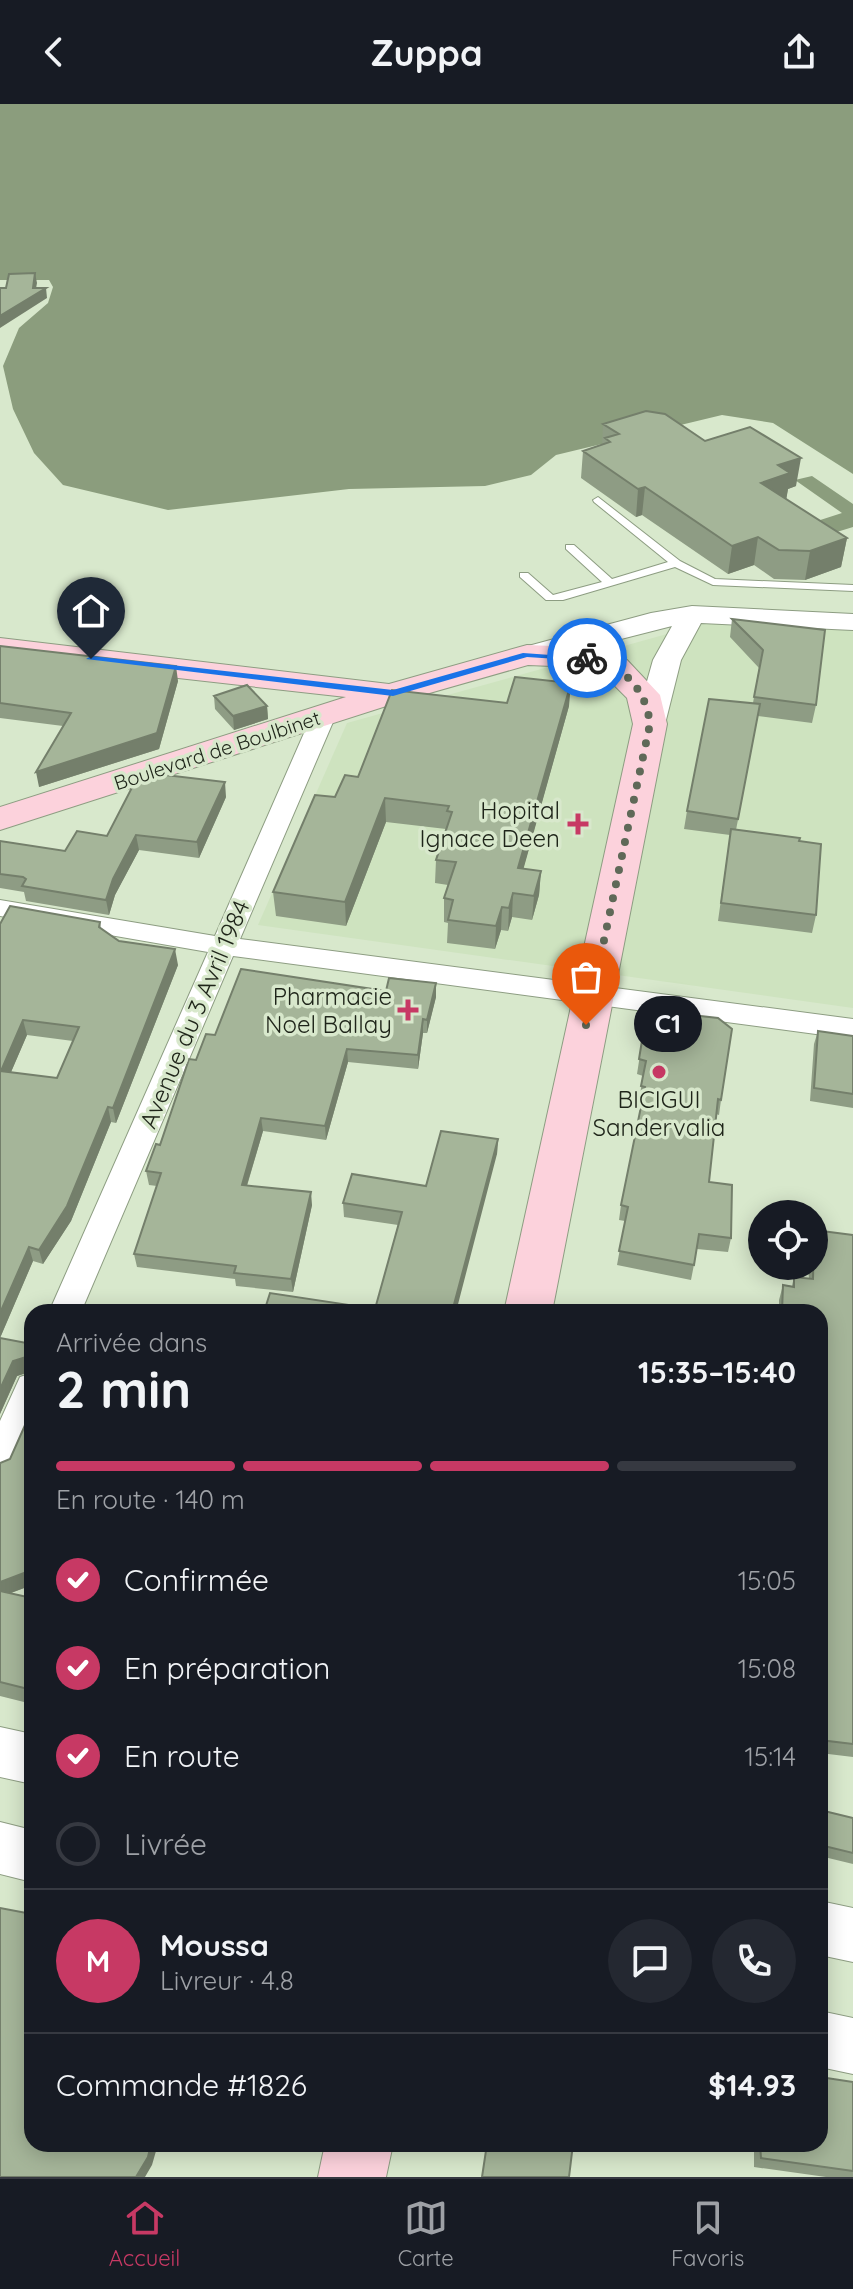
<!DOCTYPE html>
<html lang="fr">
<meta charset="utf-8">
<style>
body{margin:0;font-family:Quicksand,sans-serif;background:#242831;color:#f1f3f6;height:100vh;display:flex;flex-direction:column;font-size:30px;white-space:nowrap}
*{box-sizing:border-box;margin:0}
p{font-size:26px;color:#9ea1a6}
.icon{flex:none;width:44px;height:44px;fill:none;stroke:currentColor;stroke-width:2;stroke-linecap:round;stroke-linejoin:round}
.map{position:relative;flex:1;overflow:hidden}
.panel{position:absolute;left:24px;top:1200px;width:804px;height:848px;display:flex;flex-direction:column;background:#171b24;border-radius:24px;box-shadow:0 4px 20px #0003}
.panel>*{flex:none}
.tools{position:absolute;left:748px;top:1096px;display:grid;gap:16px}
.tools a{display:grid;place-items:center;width:80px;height:80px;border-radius:50%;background:#171b24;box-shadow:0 4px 20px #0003;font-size:40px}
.pin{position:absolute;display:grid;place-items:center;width:68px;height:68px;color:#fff;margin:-82px -34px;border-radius:50% 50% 50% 0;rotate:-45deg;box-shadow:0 0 8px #0007}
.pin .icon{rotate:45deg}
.courier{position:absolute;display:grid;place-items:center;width:80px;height:80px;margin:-40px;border:6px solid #1a73e8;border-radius:50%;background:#fff;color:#222;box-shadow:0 2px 10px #0007}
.bubble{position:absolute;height:56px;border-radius:28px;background:#171b24;box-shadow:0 4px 20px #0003;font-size:26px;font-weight:700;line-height:56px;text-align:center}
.overview em{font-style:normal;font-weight:700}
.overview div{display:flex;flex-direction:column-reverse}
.overview{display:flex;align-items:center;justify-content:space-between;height:136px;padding:0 32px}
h1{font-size:52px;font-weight:700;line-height:60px}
.bar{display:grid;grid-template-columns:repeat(4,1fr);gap:12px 8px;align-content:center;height:96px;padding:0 32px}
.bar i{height:10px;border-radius:6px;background:#363941}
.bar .selected{background:#c73964}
.bar p{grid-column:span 4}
.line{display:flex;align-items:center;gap:20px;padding:0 32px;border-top:2px solid #363941}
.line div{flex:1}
.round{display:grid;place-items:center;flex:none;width:84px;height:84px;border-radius:42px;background:#242831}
ol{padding:0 32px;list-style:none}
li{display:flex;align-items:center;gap:24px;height:88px}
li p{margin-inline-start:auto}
li .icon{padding:8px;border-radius:50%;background:#c73964;color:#fff;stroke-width:4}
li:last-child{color:#9ea1a6}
li i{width:44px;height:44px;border:4px solid #363941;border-radius:50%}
header{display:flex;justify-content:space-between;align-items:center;height:104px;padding:0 32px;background:#171b24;font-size:36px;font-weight:700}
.dock{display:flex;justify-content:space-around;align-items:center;height:112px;border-top:2px solid #363941;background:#171b24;font-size:22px;color:#9ea1a6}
.dock a{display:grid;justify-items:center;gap:4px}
.dock .selected{color:#c73964}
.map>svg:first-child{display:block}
.built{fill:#cee3bf}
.water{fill:#8b9d7d}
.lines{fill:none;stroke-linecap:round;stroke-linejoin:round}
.service-casing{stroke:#8d9d82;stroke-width:2}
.minor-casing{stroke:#8d9d82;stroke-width:2}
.tertiary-casing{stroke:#8d9d82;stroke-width:2}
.secondary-casing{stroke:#8d9d82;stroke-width:2}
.service{fill:#fff;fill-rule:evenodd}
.minor{fill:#fff;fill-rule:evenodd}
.tertiary{fill:#fff;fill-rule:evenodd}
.secondary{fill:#fcd2dc;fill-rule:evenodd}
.wall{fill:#8e9c84;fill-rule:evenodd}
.shaded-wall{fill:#747f6b}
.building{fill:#a5b599;stroke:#747f6b;stroke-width:2;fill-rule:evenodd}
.route{fill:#1a73e8}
.done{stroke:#5f6958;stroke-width:8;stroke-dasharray:0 14.4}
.poi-dot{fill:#c73964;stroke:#d8e8cc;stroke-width:3}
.labels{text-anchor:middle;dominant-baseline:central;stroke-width:7;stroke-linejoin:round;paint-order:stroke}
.far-street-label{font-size:20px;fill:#1e2419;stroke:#d8e8cc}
.poi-label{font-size:24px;fill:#1e2419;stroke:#d8e8cc;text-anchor:end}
.street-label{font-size:24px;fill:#1e2419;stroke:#d8e8cc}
</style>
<header><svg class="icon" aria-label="back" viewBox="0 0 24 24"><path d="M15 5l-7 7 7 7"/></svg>Zuppa<svg class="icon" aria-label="share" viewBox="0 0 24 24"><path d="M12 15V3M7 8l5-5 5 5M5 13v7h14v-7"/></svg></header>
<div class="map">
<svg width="853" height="2073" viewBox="0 0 853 2073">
<rect width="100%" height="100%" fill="#d8e8cc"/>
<path class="built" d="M728 513 853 527V904L258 821 347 619Z"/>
<path class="water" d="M0 0H853V370L773 319 722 311 556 351 531 371 485 382 349 385 168 406 63 381 34 349 13 305 3 262 19 224 48 199 53 183 49 176H0Z
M812 372 853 400V423L827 431 811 419 842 409 795 376Z"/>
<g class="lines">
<g class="service-casing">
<path id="service" d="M598 393 680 457 715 475 853 481V487L713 481 675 463 563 496H546L520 473V469H528L553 491 602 478 566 445V441H574L612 475 668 458 594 398 593 396Z"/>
</g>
<g class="minor-casing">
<path id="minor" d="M324 604 336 611 240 835 853 915V935L233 852 81 1208H49L208 848 0 812V796L215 832 312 611Z
M32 1269V1323L12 1368 0 1372V1317L20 1273Z"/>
</g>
<g class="tertiary-casing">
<path id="tertiary" d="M692 502 853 510V526L701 519 681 556 665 620 660 626H640L635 620 653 556 672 522 527 559 517 557 513 551 517 545 651 509Z
M0 1623 32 1630V1680L0 1673Z
M0 1718 32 1726V1778L0 1770Z
M820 1797 853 1804V1858L820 1851Z
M820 1907 853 1914V1970L820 1963Z"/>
</g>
<g class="secondary-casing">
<path id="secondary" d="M0 534 389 580 527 541 578 543 627 556 660 591 667 620 552 1208H504L633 620 627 594 603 570 577 563 528 561 405 596 0 726V703L346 593 0 554Z
M325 2040H393L386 2073H318Z"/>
</g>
<use href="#service" class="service"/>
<use href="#minor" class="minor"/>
<use href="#tertiary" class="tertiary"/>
<use href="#secondary" class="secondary"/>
</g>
<path class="wall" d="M603 320 705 337 796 382 788 385 786 395 847 434 841 463 805 476 774 475 754 461 728 470 642 411 636 413 581 374 583 347 602 341Z
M732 515 816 601 812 619 758 612 736 726 799 737 816 811 812 829 718 817 730 731 684 725 687 707 753 599 759 564 730 533Z
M0 542 178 577 159 645 39 683 63 622 0 614Z
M214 592 267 602 268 615 234 626 215 605Z
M507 599 569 602 523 765 541 767 539 791 532 816 512 813 508 827 501 826 495 845 447 839 448 819 444 818V794L448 781 435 779 436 756 446 725 386 718 346 822 276 812 273 788 335 693 358 673Z
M226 693 199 754 139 746 115 791 109 811 26 797 24 788 0 784V737L65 747 107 732Z
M100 818 101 825 119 837 178 861 116 1019 111 1018 71 1117 43 1160 33 1157 0 1234 32 1240V1481L11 1489 32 1494V1600L0 1592V1359L10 1355 30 1310V1268L17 1272 0 1310V820ZM27 931 73 937 57 974 11 968Z
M386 887 436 893 427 929H423L418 965 348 958 326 1036 263 1027 247 1082 312 1101 293 1188 236 1182 235 1175 137 1163 134 1150 157 1082 149 1081 146 1067 215 931Z
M647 906 721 996 719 1011 716 1010 709 1078 731 1134 728 1148 697 1145 691 1176 617 1161 625 1117 619 1116 621 1101 642 998 639 997 643 972 637 970Z
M818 927 853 932V1004L810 997 814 940Z
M498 1035 497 1050 375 1205 398 1121 344 1113 343 1099 426 1082Z
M853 1131V1653L820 1649V1208H779V1196L783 1181 792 1182 794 1173 809 1175 808 1162H814Z
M820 1706 853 1714V1760L820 1752Z
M853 1978V2073H826L754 2063V2045L726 2040H820Z
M238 2040H252V2043Z"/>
<path class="shaded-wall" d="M35 169 37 179 35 190 46 184 47 194 0 224V212L33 184Z
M801 354 796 382 788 385 786 397 761 379 778 361Z
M645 383 642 411 636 413 638 385Z
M758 433 754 461 728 470 732 442Z
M847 434 841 463 805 476 810 447Z
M176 562 178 577 159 645 39 683 36 668Z
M571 579 569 602 517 788 518 764Z
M267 602 268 615 234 626 233 612Z
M225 678 226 693 199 754 197 738Z
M385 694 386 718 346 822 345 798Z
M136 731 139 746 115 791 109 811 106 796 113 775Z
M541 767 539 791 532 816 534 792Z
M513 789 512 813 508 827 509 804Z
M502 803 501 826 495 845 496 822Z
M175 845 178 861 116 1019 113 1004Z
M436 879V893L427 929V916Z
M423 915V929L418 965V951Z
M23 916 27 931 5 982 1 967Z
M347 945 348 958 326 1036 325 1022Z
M108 1003 111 1018 71 1117 43 1160 39 1146Z
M261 1014 263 1027 243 1094 242 1081Z
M498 1035 497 1050 456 1208H452Z
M311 1088 312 1101 293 1188 291 1175Z
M29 1143 33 1157 0 1234V1209Z
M29 1252 32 1267 17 1272 0 1310V1285L13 1257Z
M32 1466V1481L0 1493V1478Z
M151 2040H158L152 2061 145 2073H136Z"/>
<path class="building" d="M35 169 33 184H46L0 212V184H6L9 170Z
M646 307 665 310 705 337 750 323 801 354 778 361 790 369 761 379 847 434 810 447 779 446 758 433 732 442 645 383 638 385 583 347 610 338 605 334 619 330 603 320Z
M732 515 825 526 816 601 754 593 763 546Z
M0 542 176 562 157 629 36 668 71 609 0 599Z
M515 573 571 579 518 764 541 767 534 792 513 789 509 804 502 803 496 822 448 816 453 796 444 794 456 758 436 756 452 708 447 707 449 702 385 694 345 798 273 788 315 691 335 693 345 671 358 673 392 586 507 599Z
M247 581 267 602 233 612 214 592Z
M709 595 760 600 738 715 687 707Z
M140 668 225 678 197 738 136 731 113 775 106 796 22 782 26 775 23 773 0 770V737L65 747 77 727 107 732Z
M731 725 800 734 799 737 821 740 816 811 721 799Z
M10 802 100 818 99 823 119 837 175 845 113 1004 108 1003 67 1102 39 1146 29 1143 0 1209V820ZM23 916 79 923 57 974 1 967Z
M241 865 386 887 389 874 436 879 427 916 423 915 418 951 347 945 325 1022 261 1014 242 1081 311 1088 291 1175 234 1169 236 1162 134 1150 161 1069 146 1067 156 1040 160 1041 189 955 196 956 206 930 215 931Z
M647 906 718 914 732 925 721 996 718 995 709 1078 732 1081 731 1134 699 1130 694 1161 619 1147 628 1103 621 1101 645 983 641 982 646 957 639 955Z
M818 927 853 932V990L814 984Z
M441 1027 498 1035 452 1208H264L270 1189 375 1205 402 1108 343 1099 352 1070 426 1082Z
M814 1126 853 1131V1640L820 1636V1208H782L783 1181 794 1183V1173L813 1175Z
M0 1234 32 1240V1466L0 1478V1359L10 1355 30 1310 29 1252 13 1257 0 1285Z
M0 1487 32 1494V1586L0 1578Z
M820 1706 853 1714V1749L820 1741Z
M0 1804 32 1810V2040H151L148 2053 136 2073H0Z
M820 1973 853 1978V2067L761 2054 760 2040H820Z
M487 2040H573L569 2073H482Z"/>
<path class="route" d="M523 549 592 554 587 557 527 553 393 592 86 555 91 552 393 586Z"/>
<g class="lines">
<path class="done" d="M586 921 650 620C646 585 623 560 587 554"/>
</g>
<g class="poi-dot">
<path d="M574 708h8v8h8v8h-8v8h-8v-8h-8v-8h8z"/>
<path d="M404 894h8v8h8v8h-8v8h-8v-8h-8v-8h8z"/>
<circle cx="659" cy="968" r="8"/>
</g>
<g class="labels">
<g class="far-street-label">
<text transform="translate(217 646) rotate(-18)">Boulevard de Boulbinet</text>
</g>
<g class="poi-label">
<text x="560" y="706">Hopital<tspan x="560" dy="28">Ignace Deen</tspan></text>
<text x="392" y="892">Pharmacie<tspan x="392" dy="28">Noel Ballay</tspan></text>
<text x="659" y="995" text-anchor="middle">BICIGUI<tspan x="659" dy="28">Sandervalia</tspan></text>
</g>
<g class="street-label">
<text transform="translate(194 910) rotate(-67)">Avenue du 3 Avril 1984</text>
</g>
</g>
</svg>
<div class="tools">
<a><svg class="icon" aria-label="locate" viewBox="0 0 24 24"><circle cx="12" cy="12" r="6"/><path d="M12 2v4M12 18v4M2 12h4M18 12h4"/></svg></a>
</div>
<div class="pin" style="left:586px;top:921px;background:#ea580c"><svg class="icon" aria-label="bag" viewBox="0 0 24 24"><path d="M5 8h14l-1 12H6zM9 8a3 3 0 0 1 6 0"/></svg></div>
<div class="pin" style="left:91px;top:555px;background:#1f2937"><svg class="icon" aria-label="home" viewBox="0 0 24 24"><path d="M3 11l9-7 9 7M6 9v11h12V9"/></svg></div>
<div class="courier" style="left:587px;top:554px"><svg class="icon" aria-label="bike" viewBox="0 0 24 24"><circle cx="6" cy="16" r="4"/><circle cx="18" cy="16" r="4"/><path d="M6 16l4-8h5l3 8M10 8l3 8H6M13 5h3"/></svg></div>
<div class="bubble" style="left:634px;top:892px;width:68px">C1</div>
<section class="panel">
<div class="overview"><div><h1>2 min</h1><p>Arrivée dans</p></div><em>15:35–15:40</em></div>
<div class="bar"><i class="selected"></i><i class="selected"></i><i class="selected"></i><i></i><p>En route · 140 m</p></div>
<ol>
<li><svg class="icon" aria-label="check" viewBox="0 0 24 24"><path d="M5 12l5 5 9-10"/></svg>Confirmée<p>15:05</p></li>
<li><svg class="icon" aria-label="check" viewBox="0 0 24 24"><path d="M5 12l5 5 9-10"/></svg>En préparation<p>15:08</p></li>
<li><svg class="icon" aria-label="check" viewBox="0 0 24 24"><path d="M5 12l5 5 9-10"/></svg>En route<p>15:14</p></li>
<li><i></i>Livrée</li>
</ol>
<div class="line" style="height:144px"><b class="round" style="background:#c73964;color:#fff">M</b><div><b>Moussa</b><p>Livreur · 4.8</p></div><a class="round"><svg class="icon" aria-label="chat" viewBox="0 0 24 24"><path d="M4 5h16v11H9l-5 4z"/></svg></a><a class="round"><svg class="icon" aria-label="phone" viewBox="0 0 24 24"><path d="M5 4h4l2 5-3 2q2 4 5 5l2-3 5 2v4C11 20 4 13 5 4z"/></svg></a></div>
<div class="line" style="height:104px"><div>Commande #1826</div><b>$14.93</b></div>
</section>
</div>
<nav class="dock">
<a class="selected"><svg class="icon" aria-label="home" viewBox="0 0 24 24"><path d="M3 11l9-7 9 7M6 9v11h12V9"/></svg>Accueil</a>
<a><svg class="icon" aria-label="map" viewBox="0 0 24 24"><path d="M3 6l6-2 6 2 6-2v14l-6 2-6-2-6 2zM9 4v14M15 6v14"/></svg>Carte</a>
<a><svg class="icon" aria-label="saved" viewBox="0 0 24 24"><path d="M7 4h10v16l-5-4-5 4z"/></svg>Favoris</a>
</nav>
